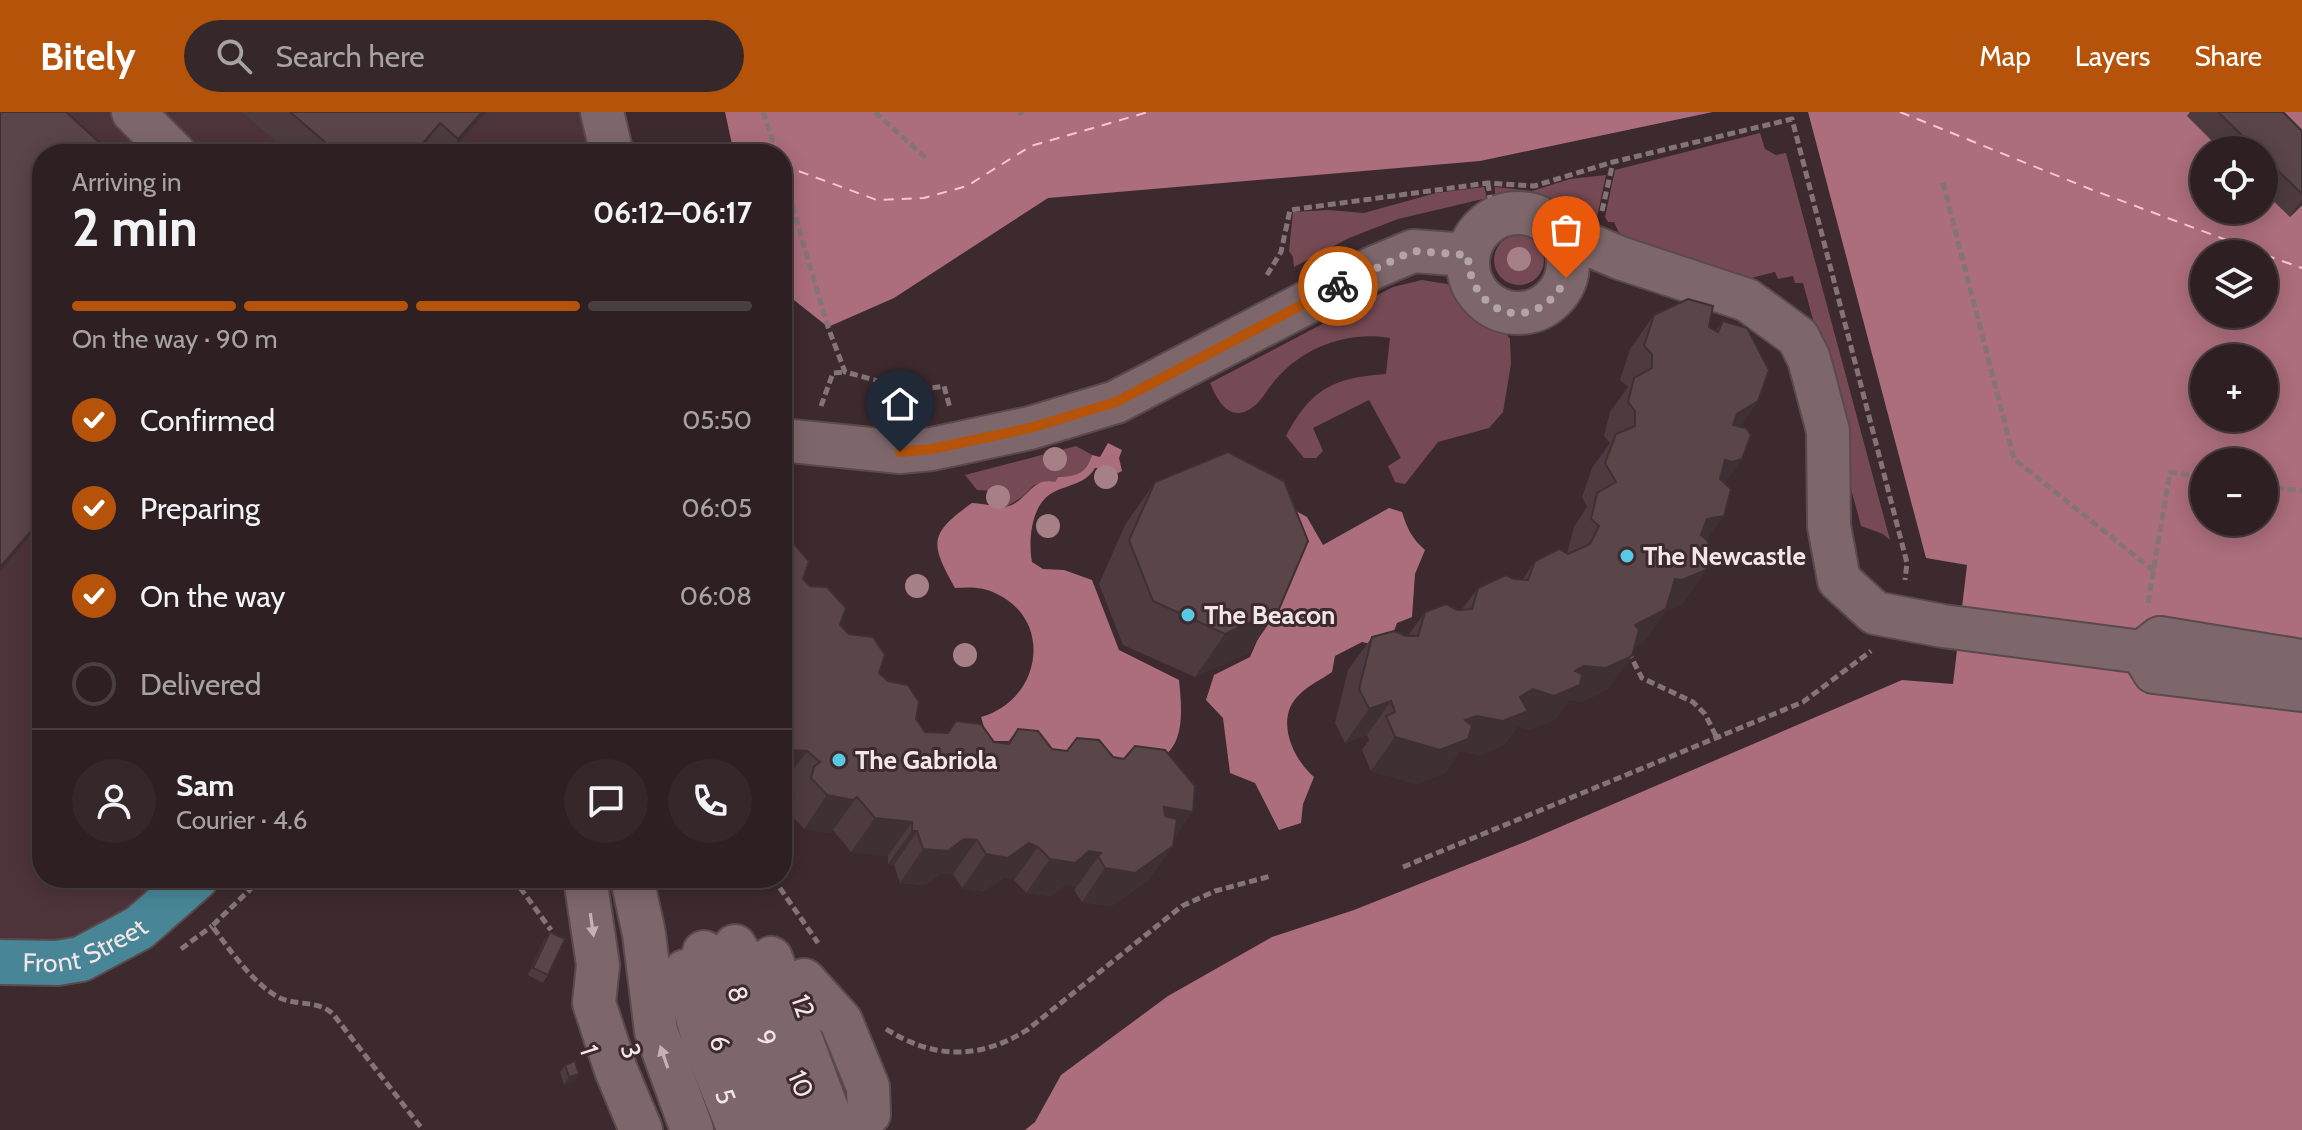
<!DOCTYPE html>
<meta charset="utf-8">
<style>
body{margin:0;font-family:Cabin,sans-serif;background:#36282a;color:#f1f3f6;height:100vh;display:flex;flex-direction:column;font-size:30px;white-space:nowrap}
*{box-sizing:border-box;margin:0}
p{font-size:26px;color:#a7a3a5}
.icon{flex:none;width:44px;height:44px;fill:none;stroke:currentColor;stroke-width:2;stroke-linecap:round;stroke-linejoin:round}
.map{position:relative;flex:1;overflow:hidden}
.side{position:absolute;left:32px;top:32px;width:760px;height:744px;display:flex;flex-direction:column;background:#2e2022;border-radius:32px;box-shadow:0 4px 20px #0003,0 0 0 2px #493e40}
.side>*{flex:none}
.tools{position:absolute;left:2190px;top:24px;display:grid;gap:16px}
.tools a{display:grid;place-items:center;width:88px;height:88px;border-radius:50%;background:#2e2022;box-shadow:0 4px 20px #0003,0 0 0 2px #493e40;font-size:40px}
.pin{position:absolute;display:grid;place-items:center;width:68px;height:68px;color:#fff;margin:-82px -34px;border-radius:50% 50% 50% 0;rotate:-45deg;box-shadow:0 0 8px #0007}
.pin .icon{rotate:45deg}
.courier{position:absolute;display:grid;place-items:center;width:80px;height:80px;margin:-40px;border:6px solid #b45309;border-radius:50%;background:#fff;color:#222;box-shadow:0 2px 10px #0007}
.head em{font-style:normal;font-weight:700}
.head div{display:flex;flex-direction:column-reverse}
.head{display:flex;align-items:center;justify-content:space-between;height:136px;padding:0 40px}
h1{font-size:52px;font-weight:700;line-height:60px}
.bar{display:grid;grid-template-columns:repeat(4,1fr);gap:12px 8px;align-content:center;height:96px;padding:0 40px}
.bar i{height:10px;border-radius:6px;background:#493e40}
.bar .current{background:#b45309}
.bar p{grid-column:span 4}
.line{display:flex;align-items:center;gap:20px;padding:0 40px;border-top:2px solid #493e40}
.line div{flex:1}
.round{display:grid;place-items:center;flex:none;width:84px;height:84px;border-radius:42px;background:#36282a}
ol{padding:0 40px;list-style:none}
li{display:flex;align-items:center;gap:24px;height:88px}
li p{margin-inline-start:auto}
li .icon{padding:8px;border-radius:50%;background:#b45309;color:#fff;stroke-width:4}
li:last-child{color:#a7a3a5}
li i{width:44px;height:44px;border:4px solid #493e40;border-radius:50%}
header{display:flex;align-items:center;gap:48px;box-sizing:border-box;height:112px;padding:0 40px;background:#b45309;color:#fff}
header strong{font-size:38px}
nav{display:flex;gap:44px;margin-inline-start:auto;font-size:28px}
.search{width:560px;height:72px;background:#36282a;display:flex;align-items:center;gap:20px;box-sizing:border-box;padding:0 28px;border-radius:44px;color:#a7a3a5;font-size:30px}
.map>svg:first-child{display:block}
.built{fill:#4d343a}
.green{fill:#764a54}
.water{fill:#ac6d7c;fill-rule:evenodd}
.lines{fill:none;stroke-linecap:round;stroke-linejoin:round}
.ferry{stroke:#fdc4d0;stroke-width:2;stroke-dasharray:10 8;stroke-linecap:butt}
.minor-casing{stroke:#5a494d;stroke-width:46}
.major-casing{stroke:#5a494d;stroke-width:48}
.path{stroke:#847477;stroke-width:5;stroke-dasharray:8 4;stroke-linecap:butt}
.minor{stroke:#7d676b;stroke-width:42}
.major{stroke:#488697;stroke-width:44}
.tree{fill:#a67f87}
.wall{fill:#4d3b3f}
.shaded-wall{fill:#3f3033}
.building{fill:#5a4549;stroke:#3f3033;stroke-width:2}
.oneway{fill:#c4b3b6}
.done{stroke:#b3a4a7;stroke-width:8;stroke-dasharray:0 14.4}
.route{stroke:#b45309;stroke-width:10}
.poi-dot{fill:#59c8e4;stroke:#3d2a2e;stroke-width:3}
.labels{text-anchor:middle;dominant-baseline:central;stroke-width:6;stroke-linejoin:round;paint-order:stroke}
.poi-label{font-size:26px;font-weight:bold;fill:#f3e6e8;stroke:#3d2a2e;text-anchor:start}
.street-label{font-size:26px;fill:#f3e6e8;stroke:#3d2a2e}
</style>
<header>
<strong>Bitely</strong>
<div class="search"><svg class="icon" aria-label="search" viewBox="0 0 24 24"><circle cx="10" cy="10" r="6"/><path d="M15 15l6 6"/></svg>Search here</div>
<nav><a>Map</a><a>Layers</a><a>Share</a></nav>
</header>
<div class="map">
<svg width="2302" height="1018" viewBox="0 0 2302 1018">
<rect width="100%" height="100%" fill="#3d2a2e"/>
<path class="built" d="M0 0H591L598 42H42V766H211L95 833 0 845Z"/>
<path class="green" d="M1760 21 1765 37 1776 43 1786 41 1890 428 1883 422 1861 414 1842 343 1847 332 1803 171H1795L1793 164 1778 167 1775 160 1751 166 1621 125 1614 110H1608L1605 105 1615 58Z
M1606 63 1597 105 1594 98 1567 105C1544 84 1525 82 1495 84V75L1532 79 1570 67Z
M1484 75 1487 86 1398 107 1349 126 1294 155 1293 145 1289 139 1293 100 1328 98 1364 101 1436 81Z
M1494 148a25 25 0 1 1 50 0a25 25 0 1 1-50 0Z
M1422 168 1447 172 1487 209 1500 213 1510 227 1511 252 1503 300 1489 316 1438 330 1405 372 1395 370 1388 354 1401 346 1369 288 1313 316 1323 339 1316 346H1304L1286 324C1312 276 1333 266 1386 262L1390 226C1349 219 1306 234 1278 265 1267 276 1260 295 1244 300 1226 306 1216 285 1210 271L1393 175Z
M1076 334 1092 343C1086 362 1077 364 1058 365L1055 370 1034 373 1022 385 1006 395 999 379 977 378 965 363Z"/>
<path class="water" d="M725 0H1713L1480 49 1048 86 894 186 828 215 785 181 782 174V42H734Z
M1808 0H2302V1018H1025L1035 1010 1061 963 1168 884 1272 825 1354 798 1532 727 1902 568 1953 572 1967 453 1926 446ZM2204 38H2264V98H2204ZM2204 142H2264V202H2204ZM2204 246H2264V306H2204ZM2204 350H2264V410H2204Z
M1108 331 1122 338 1119 346 1122 359 1118 361 1108 357 1095 356C1085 373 1068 372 1052 381 1031 393 1028 429 1032 450L1043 457 1064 458 1092 468 1119 538 1179 568C1182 598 1187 644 1148 650L1023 633 1019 629H988L981 605C1041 588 1054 509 997 482 984 475 970 475 955 476 931 432 927 423 972 391 982 391 995 395 1004 395 1026 393 1030 364 1055 370L1058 365C1077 364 1086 362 1092 343L1100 345Z
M1389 396 1402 400C1407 416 1412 427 1425 438L1415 462 1412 505 1397 511 1391 527 1375 533 1362 530 1335 544 1332 560C1322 567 1309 573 1300 582 1274 605 1292 646 1314 665L1303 692 1301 711 1279 718 1255 671 1230 661 1223 606 1206 588 1214 563 1250 545 1281 475 1296 399 1307 405 1323 433Z"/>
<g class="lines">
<path class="ferry" d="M1900 0 2090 77 2264 142
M782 53 877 88 924 86 967 74 1031 34 1148 0
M2265 143 2302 156"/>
<g class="minor-casing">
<g id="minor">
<path d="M133 0 175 42"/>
<path d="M602 0 612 42"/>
<circle cx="1518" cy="151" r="50"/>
<path d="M1566 136 1587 132 1620 146 1747 188 1798 225 1809 247 1828 319 1829 414 1839 468 1875 501 1943 514 2142 540 2160 526 2302 549"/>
<path d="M782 328 900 340 932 337 1030 316 1116 290 1375 155 1413 139 1468 143"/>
<path d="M2142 540 2154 560 2302 578"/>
<path d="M585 766 598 853 594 891 616 958 641 1018"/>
<path d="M632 766 644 822 656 919 692 1018"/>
<path id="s1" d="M735 834 746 853 766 925 805 1018"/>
<path d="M704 840 716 860 736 931 772 1018"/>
<path d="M771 846 835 1018"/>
<path id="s2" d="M685 859 704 931 739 1018"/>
<path d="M804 868 841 909 868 975 869 1002 851 1018"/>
</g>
</g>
<g class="major-casing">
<g id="major">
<path id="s3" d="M0 850 57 851 81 847 139 816 196 766"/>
</g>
</g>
<path class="path" d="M763 0 777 42
M875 0 927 47
M1019 0 1022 3
M782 59 828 215 845 260C877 268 911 281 944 274L950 296
M1488 71 1490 86 1498 105
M1943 71 2014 347 2154 459
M1602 99 1613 50
M1267 163 1281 140 1290 98 1488 71 1534 74 1613 50 1792 7 1907 451 1905 468
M821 294 833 261 845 260
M2264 374 2302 379
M2148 491 2170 360 2204 365
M1628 539 1642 566 1693 590 1705 602 1717 626
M1403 755 1803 590 1871 539
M262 766 212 814C229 837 254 873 280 886 298 894 318 888 333 902L423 1018
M513 766 551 818
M773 766 818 831
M181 837 212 814
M886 917C933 947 979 948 1027 918L1182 794 1215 779 1271 764"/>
<use href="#minor" class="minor"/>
<use href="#major" class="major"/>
</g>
<g class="tree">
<circle cx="1519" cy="147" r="12"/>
<circle cx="1055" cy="347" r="12"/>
<circle cx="1106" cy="365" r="12"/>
<circle cx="998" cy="385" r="12"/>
<circle cx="1048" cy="414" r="12"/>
<circle cx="917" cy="474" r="12"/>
<circle cx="965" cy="543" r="12"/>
</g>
<path class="wall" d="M242 0H486L450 42H428L422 37 418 42H290Z
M2190 0H2283L2302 19V93L2290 105 2264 80V38H2221L2187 4Z
M1654 203 1709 215 1716 218 1723 209 1758 289 1740 315 1707 428 1706 458 1682 492 1665 500 1643 531 1634 535 1608 577 1582 590 1569 588 1556 607 1530 618 1518 614 1504 633 1480 643 1460 639 1445 661 1416 672 1371 659 1362 638 1369 628 1367 623 1345 631 1335 611 1348 558 1372 525 1408 524 1425 500 1462 497 1478 476 1514 467H1523L1535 449 1567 441 1574 415 1587 395 1582 385 1592 356 1610 331 1604 324 1610 300 1628 275 1620 268 1630 237Z
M1155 370 1279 497 1248 541 1195 565 1123 533 1099 472 1125 413Z
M782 424 803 467 925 620 947 621 956 609 994 630 1007 631 1018 617 1052 637 1174 727 1149 768 1111 794 1082 790 1074 778 1077 774 1065 773 1051 784 1026 781 1014 768 1005 765 984 779 962 776 953 762 941 761 924 773 900 771 894 753 888 752V744L851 740 833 718 829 721 804 717 787 699 791 689 795 683 782 672Z
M550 820 548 863 543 871 528 863 545 827Z
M565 953 579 962 574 969 564 973 560 960Z"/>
<path class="shaded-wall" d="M482 0H486L450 42H448L458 27Z
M440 11 418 42H414Z
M2302 88V93L2290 105Z
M1758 289 1735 323 1714 336 1737 302Z
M1742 347 1718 381 1709 384 1725 348Z
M1724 404 1700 437 1684 441 1707 407Z
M42 406V410L0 460V455Z
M1706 458 1682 492 1665 500 1643 531 1612 546 1635 513 1675 467Z
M1279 497 1248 541 1195 565 1225 522Z
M1632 544 1608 577 1582 590 1569 588 1556 607 1530 618 1518 614 1504 633 1480 643 1460 639 1445 661 1416 672 1371 659 1395 625 1520 585 1533 577 1584 554Z
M1391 589 1367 623 1345 631 1369 597Z
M793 638 807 639 783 672H782V653Z
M827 683 857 685 833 718 829 721 804 717Z
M1164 695 1193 700 1169 733Z
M875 706 912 710 888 744 851 740Z
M912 719H917L894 753 888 752Z
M964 727 977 728 953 762 941 761 924 773 900 771 923 737Z
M1029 731 1038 735 1014 768 1005 765 984 779 962 776 986 742Z
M1173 734 1149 768 1111 794 1082 790 1105 756Z
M1089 739 1101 741 1077 774 1065 773 1051 784 1026 781 1050 747Z
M579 962 574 969 564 973 569 965Z"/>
<path class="building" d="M0 0H66L112 42H42V406L0 455Z
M290 0H482L458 27 440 11 414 42H339Z
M2218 0H2283L2302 19V82L2264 45V38H2257Z
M1688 187 1713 194 1709 215 1718 220 1723 209 1747 216 1769 258 1758 289 1737 302 1733 313 1746 316 1751 323 1742 347 1732 350 1725 348 1720 367 1731 377 1724 404 1707 407 1701 423 1707 428 1711 437 1706 458 1682 468 1675 467 1666 497 1635 513 1639 518 1632 544 1606 556 1584 554 1575 559 1582 562 1580 573 1554 584 1533 577 1520 585 1528 599 1503 609 1477 604 1465 608 1472 614 1468 627 1440 638 1395 625 1386 604 1395 600 1391 589 1369 597 1359 577 1372 525 1394 519 1406 524H1418L1425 500 1446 492 1457 498 1472 497 1478 476 1506 463 1514 467 1528 468 1535 449 1559 437 1568 442 1590 432 1599 414 1591 407 1597 381 1616 370 1605 351 1616 322 1635 314V299L1628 290 1634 266 1652 256V242L1644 234 1654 203Z
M1228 340 1284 369 1308 429 1279 497 1225 522 1153 489 1129 428 1155 370Z
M782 424 788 425 809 449 803 467 810 474 827 475 846 496 840 513 849 522 873 525 885 543 879 561 888 569 908 573 919 590 916 607 925 620 948 621 956 609 981 612 994 630 1009 632 1018 617 1038 619 1052 637 1067 639 1077 626 1099 628 1113 645 1124 647 1135 634 1165 638 1195 674 1193 700 1164 695 1165 704 1177 707 1173 734 1135 761 1105 756 1098 744 1101 741 1089 739 1075 751 1050 747 1038 735 1029 731 1008 746 986 742 977 728 964 727 948 739 923 737 917 719H912V710L875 706 857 685 853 688 827 683 811 666 814 655 820 650 807 639 793 638 782 625V604L784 602 782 600Z
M550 820 565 827 548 863 533 856Z
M575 949 579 962 569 965 565 953Z"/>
<defs><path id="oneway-solid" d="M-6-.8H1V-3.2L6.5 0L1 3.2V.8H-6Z" transform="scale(2)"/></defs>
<g class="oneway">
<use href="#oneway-solid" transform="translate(592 813) rotate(82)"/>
<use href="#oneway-solid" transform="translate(664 945) rotate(-109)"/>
</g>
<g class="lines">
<path class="done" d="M1338 174 1413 139 1468 143C1469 206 1538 224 1566 166"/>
<path class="route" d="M900 340 932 337 1030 316 1116 290 1338 174"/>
</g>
<g class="poi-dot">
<circle cx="1627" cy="444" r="8"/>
<circle cx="1188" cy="503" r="8"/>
<circle cx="839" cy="648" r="8"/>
</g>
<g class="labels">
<g class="poi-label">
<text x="1643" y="444">The Newcastle</text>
<text x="1204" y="503">The Beacon</text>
<text x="855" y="648">The Gabriola</text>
</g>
<g class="street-label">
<text stroke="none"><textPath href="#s3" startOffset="88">Front Street</textPath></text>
<text transform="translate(738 882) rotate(75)">8</text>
<text transform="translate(803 894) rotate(71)">12</text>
<text stroke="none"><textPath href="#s1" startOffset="98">9</textPath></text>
<text transform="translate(720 931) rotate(72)">6</text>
<text transform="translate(589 938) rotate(72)">1</text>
<text transform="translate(631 939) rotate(72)">3</text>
<text transform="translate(801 972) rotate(67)">10</text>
<text stroke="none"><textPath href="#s2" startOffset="132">5</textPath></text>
</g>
</g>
</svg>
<div class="tools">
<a><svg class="icon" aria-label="locate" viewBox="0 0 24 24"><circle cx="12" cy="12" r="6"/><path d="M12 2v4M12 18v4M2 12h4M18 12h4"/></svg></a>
<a><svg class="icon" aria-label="layers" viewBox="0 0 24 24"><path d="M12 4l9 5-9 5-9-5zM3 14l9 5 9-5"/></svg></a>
<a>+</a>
<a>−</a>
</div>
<div class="pin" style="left:1566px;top:166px;background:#ea580c"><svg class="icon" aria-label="bag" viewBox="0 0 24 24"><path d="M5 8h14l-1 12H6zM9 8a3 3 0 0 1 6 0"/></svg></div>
<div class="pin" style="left:900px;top:340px;background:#1f2937"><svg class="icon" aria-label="home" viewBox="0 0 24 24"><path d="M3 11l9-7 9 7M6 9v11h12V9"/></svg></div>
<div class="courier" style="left:1338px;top:174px"><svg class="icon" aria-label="bike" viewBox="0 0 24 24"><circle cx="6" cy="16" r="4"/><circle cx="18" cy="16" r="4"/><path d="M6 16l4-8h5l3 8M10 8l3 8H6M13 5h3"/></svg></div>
<section class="side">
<div class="head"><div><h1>2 min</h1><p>Arriving in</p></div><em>06:12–06:17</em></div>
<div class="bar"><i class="current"></i><i class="current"></i><i class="current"></i><i></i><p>On the way · 90 m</p></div>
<ol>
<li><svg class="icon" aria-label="check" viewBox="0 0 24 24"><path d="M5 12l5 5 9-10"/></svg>Confirmed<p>05:50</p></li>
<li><svg class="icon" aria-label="check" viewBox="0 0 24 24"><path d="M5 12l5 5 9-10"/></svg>Preparing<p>06:05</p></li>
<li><svg class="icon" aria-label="check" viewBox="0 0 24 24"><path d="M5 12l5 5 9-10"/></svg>On the way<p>06:08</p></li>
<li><i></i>Delivered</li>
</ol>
<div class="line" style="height:144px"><a class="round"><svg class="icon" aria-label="person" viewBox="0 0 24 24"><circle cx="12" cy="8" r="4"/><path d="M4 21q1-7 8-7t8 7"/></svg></a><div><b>Sam</b><p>Courier · 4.6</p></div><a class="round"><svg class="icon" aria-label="chat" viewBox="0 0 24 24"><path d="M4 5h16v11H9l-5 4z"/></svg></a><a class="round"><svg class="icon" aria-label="phone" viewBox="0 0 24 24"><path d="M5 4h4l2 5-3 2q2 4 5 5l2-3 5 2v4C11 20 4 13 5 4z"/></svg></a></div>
</section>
</div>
